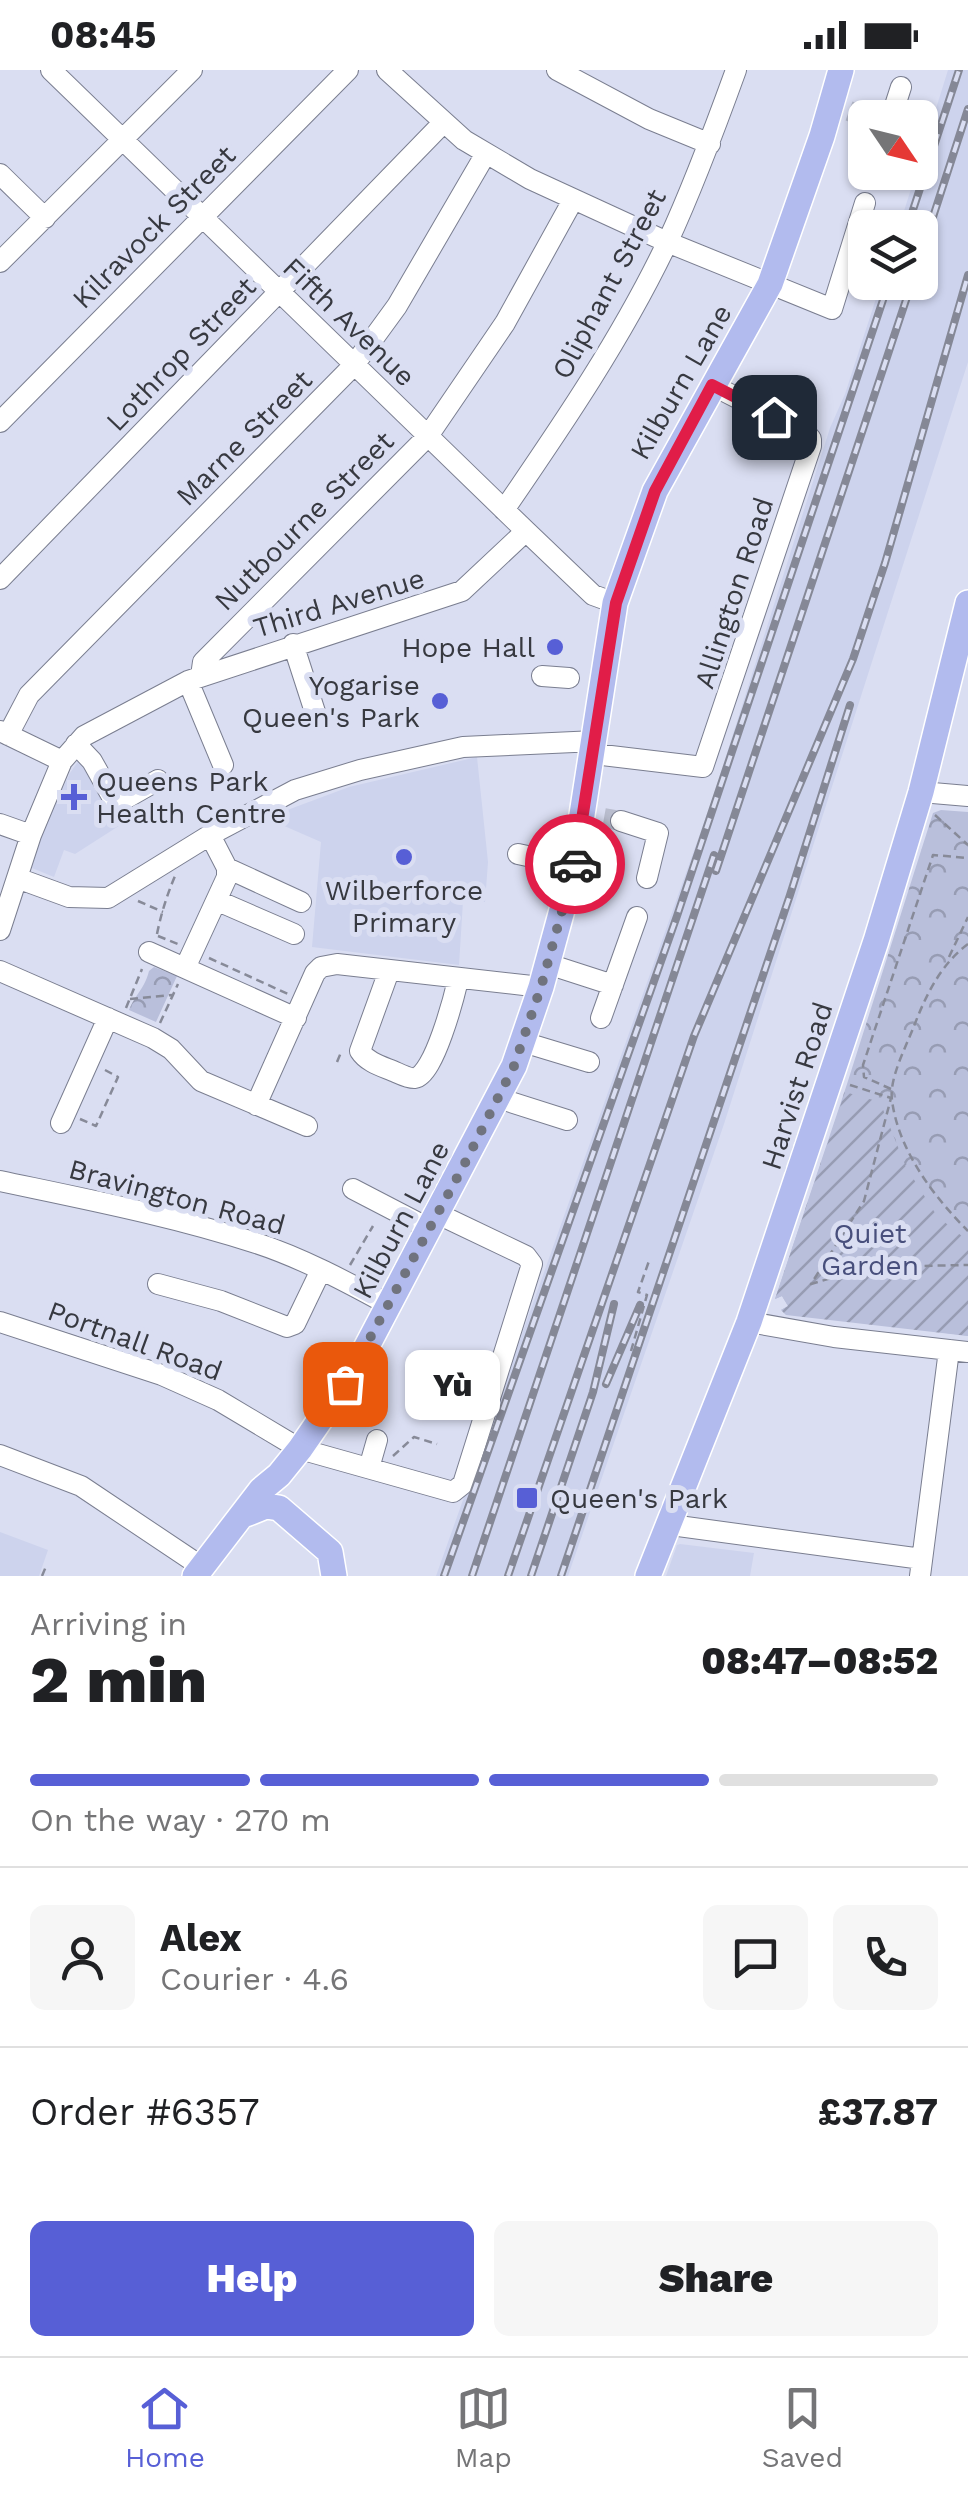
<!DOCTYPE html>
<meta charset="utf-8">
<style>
body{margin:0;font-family:"Work Sans",sans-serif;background:#f6f6f6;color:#202124;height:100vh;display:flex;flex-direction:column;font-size:38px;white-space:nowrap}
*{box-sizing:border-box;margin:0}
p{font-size:32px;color:#757577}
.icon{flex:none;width:55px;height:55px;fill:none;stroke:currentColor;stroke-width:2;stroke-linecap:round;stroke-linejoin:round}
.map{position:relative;height:1506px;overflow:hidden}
.details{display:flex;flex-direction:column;background:#fff;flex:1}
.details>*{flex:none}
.needle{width:65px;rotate:125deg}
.controls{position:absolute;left:848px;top:30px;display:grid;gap:20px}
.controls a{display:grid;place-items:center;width:90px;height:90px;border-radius:15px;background:#fff;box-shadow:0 2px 8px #0004;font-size:50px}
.pin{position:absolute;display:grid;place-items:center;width:85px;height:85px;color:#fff;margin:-42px;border-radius:20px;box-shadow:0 5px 15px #0006}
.courier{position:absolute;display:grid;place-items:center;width:100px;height:100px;margin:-50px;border:8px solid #e11d48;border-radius:50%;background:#fff;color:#222;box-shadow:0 2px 12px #0007}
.bubble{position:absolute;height:70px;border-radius:15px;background:#fff;box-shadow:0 2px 8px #0004;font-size:32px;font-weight:800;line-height:70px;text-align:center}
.summary em{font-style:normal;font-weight:800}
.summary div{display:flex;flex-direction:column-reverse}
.summary{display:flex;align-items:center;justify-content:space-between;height:170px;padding:0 30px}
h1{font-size:65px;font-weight:800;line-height:75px}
.bar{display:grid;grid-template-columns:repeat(4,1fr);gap:15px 10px;align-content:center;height:120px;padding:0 30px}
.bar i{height:12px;border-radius:8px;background:#e0e0e0}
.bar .selected{background:#575fd6}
.bar p{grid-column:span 4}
.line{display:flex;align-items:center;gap:25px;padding:0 30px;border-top:2px solid #e0e0e0}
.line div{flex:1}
.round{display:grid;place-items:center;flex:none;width:105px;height:105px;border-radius:15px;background:#f6f6f6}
.cta{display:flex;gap:20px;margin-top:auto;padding:20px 30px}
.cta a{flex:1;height:115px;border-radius:15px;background:#575fd6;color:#fff;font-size:40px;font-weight:800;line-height:115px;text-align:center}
.cta a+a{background:#f6f6f6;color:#202124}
.status{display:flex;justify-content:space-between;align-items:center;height:70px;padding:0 50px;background:#fff;direction:ltr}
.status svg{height:28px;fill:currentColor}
.tab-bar{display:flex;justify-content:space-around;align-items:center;height:140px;border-top:2px solid #e0e0e0;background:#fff;font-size:28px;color:#757577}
.tab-bar a{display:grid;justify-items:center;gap:5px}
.tab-bar .selected{color:#575fd6}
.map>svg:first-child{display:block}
.built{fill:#cdd3ed}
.park{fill:url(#park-crowns)}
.garden{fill:url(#garden-furrows)}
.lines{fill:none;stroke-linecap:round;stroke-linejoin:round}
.minor-tunnel{stroke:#b9bdce;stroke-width:20;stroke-dasharray:20 10;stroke-linecap:butt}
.minor-casing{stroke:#7a7e90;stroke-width:22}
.major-casing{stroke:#fff;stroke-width:28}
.path{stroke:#878a98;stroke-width:2.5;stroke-dasharray:8 5;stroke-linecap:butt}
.minor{stroke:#fff;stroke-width:20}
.major{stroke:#b2bbee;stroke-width:25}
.rail-casing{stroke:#858896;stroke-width:8}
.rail{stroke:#dadef2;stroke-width:4;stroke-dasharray:11;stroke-linecap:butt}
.done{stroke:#70737e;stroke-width:10;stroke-dasharray:0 18}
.route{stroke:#e11d48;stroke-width:12}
.poi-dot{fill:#575fd6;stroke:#dadef2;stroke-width:4}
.labels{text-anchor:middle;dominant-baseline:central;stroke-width:10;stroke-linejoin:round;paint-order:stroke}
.street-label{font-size:28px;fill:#373940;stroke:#dadef2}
.poi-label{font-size:28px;fill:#373940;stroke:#dadef2;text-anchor:end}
.park-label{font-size:28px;fill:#484f7c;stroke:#dadef2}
</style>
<div class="status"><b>08:45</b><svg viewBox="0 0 49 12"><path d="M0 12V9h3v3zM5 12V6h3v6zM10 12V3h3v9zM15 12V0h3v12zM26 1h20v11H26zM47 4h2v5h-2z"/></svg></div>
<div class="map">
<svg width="968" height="1506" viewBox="0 0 968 1506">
<defs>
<pattern id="park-crowns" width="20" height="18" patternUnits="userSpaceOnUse" patternTransform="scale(2.5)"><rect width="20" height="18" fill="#b9bfdb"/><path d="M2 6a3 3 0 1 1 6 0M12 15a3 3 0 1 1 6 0" fill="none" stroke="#979cb3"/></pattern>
<pattern id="garden-furrows" width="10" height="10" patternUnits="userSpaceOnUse" patternTransform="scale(2.5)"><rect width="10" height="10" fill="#b9bfdb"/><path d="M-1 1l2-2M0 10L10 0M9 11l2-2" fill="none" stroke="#979cb3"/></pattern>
</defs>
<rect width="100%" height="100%" fill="#dadef2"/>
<path class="built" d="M948 0H968V292L724 1054 568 1506H436L713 727 830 358 845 324 881 213 920 212V158L899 157 916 103 920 102V90Z
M84 683 125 752 75 784 64 780 54 807 32 798 43 759 70 703Z
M477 687 488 792 485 832 463 831 459 895 312 877 321 772 266 748 349 717Z
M0 1462 48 1480 39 1506H0Z
M680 1474 754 1483 750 1506H666L677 1475Z"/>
<path class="park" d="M941 740 968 742V1266L781 1240 788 1236 782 1226 775 1229 847 1014 933 743Z
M154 897 177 906 156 952 129 940C136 923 144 920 149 901Z"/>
<path class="garden" d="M845 1022 880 1032 906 1097 937 1146 968 1171V1266L786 1245 781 1240 788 1236 782 1226 775 1229Z"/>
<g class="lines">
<path class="minor-tunnel" d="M849 41 868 48
M604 748 621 751"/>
<g class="minor-casing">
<path id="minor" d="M51 0 526 461 593 525 615 533
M387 0 464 70 530 109 667 172 832 239 865 133
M557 0 649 49 710 74
M891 48 901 17
M0 104 45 148
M0 192 192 0
M0 352 348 0
M504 440C563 354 623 266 668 171 694 115 715 58 736 0
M0 509 443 53
M293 574 316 645
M201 606 203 592 428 366 505 253 573 130
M542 606 569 608
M188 611 223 695
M0 661 62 691 84 666 188 611 462 521 526 461
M8 665 29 625 354 295 397 236 485 85
M76 674 92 691 116 734 158 710
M594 684 703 697 811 376V369L806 363 712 315
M921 722 968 726
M621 751 658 763 647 808
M0 754 31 765
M518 784 574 796
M227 798 301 832
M17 808 69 827 108 828 210 765 295 720 360 700 463 677 596 671
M218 831 294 864
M0 860 31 765 62 691
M149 882 296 948
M548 894 613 915
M185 898 227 807V798L210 765
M0 901 153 968 171 979 201 1011 307 1056
M389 901 360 981C367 992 381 996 393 1001 398 1003 409 1009 415 1008 434 1005 454 927 458 910
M601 948 637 847
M523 972 589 992
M498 1028 567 1050
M256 1035 315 903 321 897 337 894 541 917
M61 1053 108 948
M0 1111C85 1129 173 1146 256 1173 302 1188 347 1212 389 1235
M353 1119 430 1159
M158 1214 221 1231 287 1257 295 1254 321 1200
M0 1252 162 1305 218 1330 300 1379 453 1422 463 1414 532 1194 526 1186 438 1144
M749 1252 834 1267 968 1282
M0 1385 81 1416 202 1497
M369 1398 377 1370
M671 1455 922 1489
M920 1506 949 1280"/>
</g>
<g class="major-casing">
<path id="major" d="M246 1444 266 1436 279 1438 330 1482 334 1506
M195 1506 261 1420 279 1405 300 1379 355 1299 514 996 541 917 574 796 615 533 655 421 770 214 822 66 841 0
M648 1506 749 1252 876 871 921 722 968 533"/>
</g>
<path class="path" d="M870 116 873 102
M236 704 246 724
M935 745 968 775
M138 831 163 842
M157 864C161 844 167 825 175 806
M158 866 178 874
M968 874C941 894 926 925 914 956 906 977 889 1008 892 1030 898 1080 934 1127 968 1161
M949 887 968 847
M209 888 288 924
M130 929 172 925
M126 938 142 899
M160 953 178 914
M337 992 342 980
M850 1015 891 1028 864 1131 811 1214 869 1197 968 1195
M891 1019 864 1007 863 995 933 785 968 788
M80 1049 96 1056 118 1007 105 1000
M350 1195 373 1156
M631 1281 647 1225 638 1222 649 1191
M393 1386 414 1367 437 1374
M42 1506 47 1494"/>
<use href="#minor" class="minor"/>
<use href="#major" class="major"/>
<g class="rail-casing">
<path id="rail" d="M907 158 959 0
M920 187 968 39
M716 801 912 212
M606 1314 640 1235
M444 1506 677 846 889 212
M472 1506 714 785
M508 1506 694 966 853 589 885 493 968 205
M531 1506 593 1322 614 1234
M561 1506 790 825 850 635"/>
</g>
<use href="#rail" class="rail"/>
</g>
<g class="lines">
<path class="done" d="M345 1314 464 1095 514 996 541 917 575 794"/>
<path class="route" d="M575 794 616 533 655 421 712 315 774 347"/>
</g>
<g class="poi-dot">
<circle cx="555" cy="577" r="10"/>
<circle cx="440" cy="631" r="10"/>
<path d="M69 712h10v10h10v10h-10v10h-10v-10h-10v-10h10z"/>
<circle cx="404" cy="787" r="10"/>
<rect x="515" y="1416" width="24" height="24" rx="5"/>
</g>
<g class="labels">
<g class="street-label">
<text transform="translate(154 157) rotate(-45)">Kilravock Street</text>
<text transform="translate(609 214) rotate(-62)">Oliphant Street</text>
<text transform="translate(349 252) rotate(44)">Fifth Avenue</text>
<text transform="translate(181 284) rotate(-46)">Lothrop Street</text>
<text transform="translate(681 312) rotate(-60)">Kilburn Lane</text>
<text transform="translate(244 368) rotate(-45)">Marne Street</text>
<text transform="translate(304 451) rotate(-45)">Nutbourne Street</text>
<text transform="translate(734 523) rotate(-72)">Allington Road</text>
<text transform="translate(339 533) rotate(-17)">Third Avenue</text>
<text transform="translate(797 1016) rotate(-72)">Harvist Road</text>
<text transform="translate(177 1127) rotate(15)">Bravington Road</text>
<text transform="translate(401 1150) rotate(-62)">Kilburn Lane</text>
<text transform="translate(135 1271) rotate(20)">Portnall Road</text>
</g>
<g class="poi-label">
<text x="535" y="577">Hope Hall</text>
<text x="420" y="615">Yogarise<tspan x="420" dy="32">Queen's Park</tspan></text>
<text x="96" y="711" text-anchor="start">Queens Park<tspan x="96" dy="32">Health Centre</tspan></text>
<text x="404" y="820" text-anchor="middle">Wilberforce<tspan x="404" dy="32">Primary</tspan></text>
<text x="550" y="1428" text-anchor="start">Queen's Park</text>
</g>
<g class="park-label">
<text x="870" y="1163">Quiet<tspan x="870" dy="32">Garden</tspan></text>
</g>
</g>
</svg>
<div class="controls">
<a><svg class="needle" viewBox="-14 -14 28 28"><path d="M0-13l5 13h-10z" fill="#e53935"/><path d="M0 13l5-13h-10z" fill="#757577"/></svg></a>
<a><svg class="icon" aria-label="layers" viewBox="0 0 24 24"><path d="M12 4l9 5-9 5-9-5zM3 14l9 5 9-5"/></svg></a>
</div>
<div class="pin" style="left:345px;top:1314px;background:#ea580c"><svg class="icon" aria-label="bag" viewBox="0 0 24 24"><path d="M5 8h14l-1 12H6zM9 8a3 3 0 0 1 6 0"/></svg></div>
<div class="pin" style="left:774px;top:347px;background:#1f2937"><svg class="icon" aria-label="home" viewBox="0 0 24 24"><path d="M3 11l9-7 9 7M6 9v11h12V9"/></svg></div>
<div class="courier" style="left:575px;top:794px"><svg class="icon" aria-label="car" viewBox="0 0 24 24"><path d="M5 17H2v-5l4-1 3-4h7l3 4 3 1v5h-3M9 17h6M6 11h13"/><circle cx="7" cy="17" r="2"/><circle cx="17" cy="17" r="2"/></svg></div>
<div class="bubble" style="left:405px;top:1280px;width:95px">Yù</div>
</div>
<section class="details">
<div class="summary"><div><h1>2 min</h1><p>Arriving in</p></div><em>08:47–08:52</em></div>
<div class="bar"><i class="selected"></i><i class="selected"></i><i class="selected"></i><i></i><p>On the way · 270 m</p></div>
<div class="line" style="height:180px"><a class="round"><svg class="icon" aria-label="person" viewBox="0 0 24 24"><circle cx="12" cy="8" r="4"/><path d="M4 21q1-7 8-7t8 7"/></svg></a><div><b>Alex</b><p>Courier · 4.6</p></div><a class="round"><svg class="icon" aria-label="chat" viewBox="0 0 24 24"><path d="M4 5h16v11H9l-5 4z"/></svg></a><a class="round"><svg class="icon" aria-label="phone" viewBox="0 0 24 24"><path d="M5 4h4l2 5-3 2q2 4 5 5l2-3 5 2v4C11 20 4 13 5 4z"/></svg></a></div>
<div class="line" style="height:130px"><div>Order #6357</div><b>£37.87</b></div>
<div class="cta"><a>Help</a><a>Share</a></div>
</section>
<nav class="tab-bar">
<a class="selected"><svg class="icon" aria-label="home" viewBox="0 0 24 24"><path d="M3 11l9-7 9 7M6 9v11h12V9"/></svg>Home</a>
<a><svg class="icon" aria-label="map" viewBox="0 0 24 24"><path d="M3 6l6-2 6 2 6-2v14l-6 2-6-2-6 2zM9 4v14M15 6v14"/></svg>Map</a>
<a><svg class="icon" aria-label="saved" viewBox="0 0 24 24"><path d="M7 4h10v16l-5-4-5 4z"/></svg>Saved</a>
</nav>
